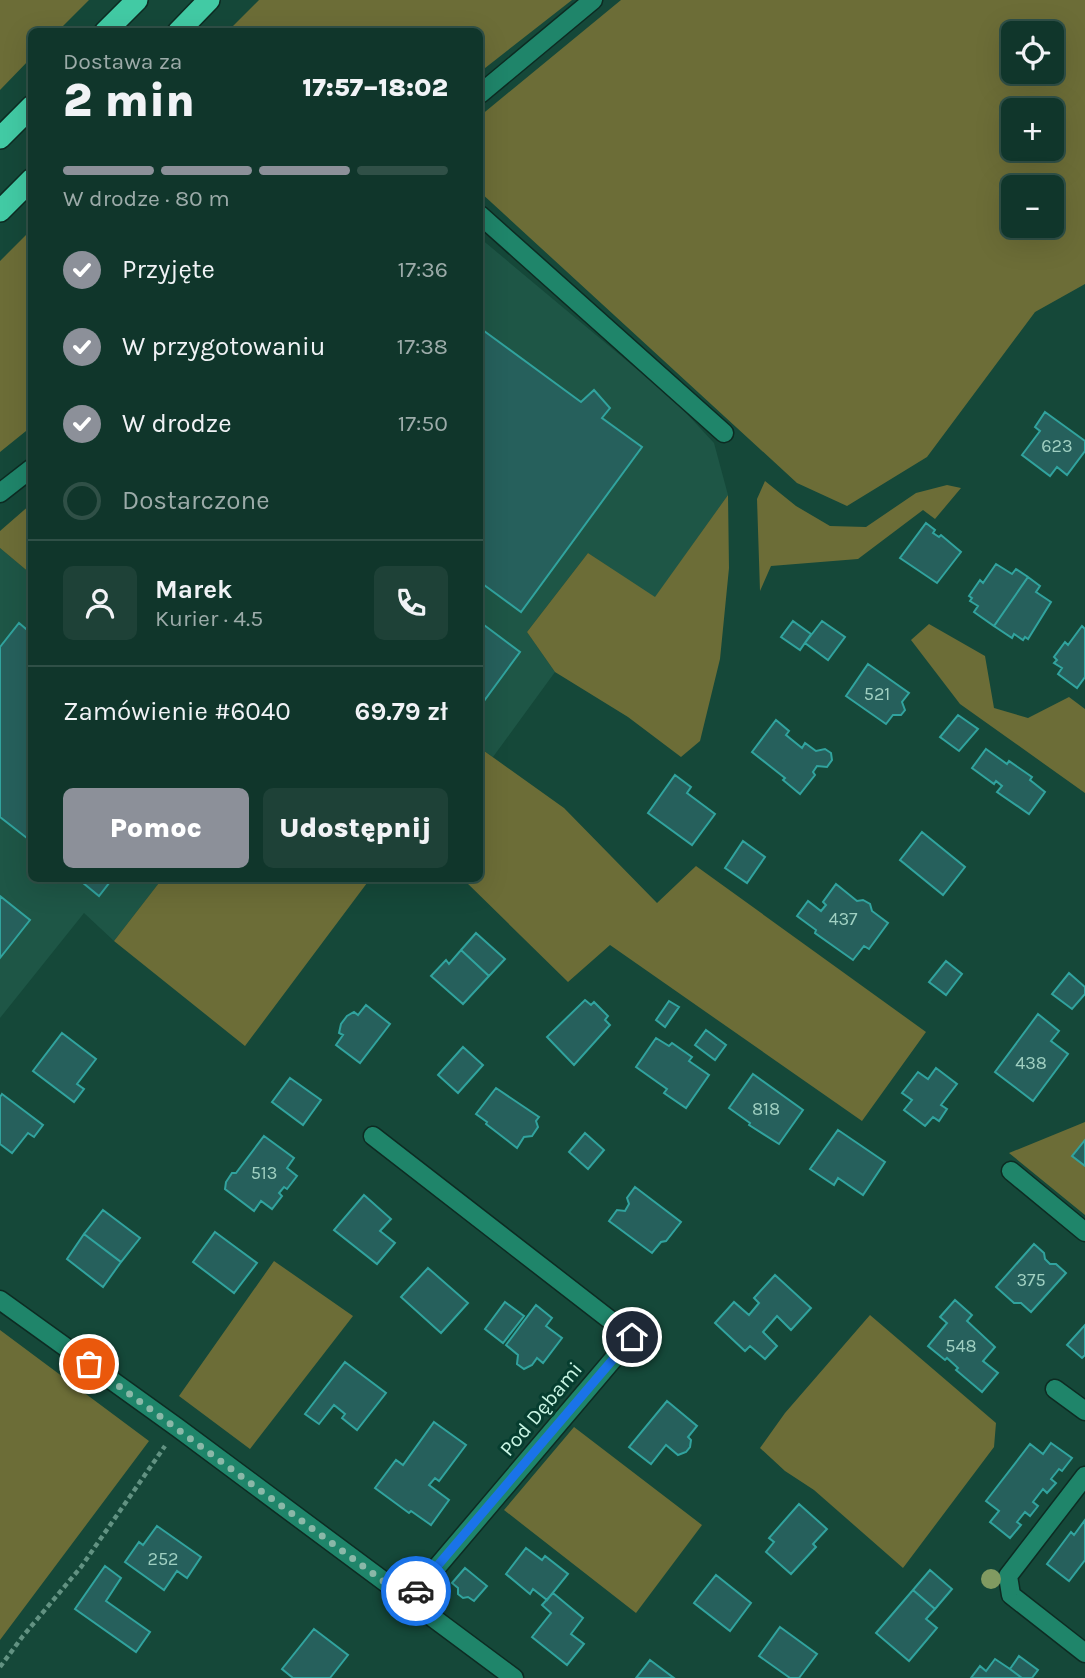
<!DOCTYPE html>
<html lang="pl">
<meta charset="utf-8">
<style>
body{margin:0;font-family:Karla,sans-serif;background:#1e4137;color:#f1f3f6;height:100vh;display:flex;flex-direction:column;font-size:26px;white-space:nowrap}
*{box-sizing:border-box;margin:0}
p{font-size:23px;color:#9caba9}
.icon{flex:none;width:38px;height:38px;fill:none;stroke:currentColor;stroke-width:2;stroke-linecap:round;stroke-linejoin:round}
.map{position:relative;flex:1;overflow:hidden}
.side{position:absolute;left:28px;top:28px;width:455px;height:854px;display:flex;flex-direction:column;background:#10362b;border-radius:10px;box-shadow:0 7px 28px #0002,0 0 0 2px #305047}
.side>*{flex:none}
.buttons{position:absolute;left:1001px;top:21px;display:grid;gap:14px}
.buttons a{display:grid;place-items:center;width:63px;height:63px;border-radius:10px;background:#10362b;box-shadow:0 7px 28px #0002,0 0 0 2px #305047;font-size:35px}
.pin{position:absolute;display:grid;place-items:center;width:60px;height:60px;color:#fff;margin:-30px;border:4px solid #fff;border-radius:50%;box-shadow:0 2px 7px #0007}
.courier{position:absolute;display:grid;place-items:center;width:70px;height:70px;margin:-35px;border:5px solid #1a73e8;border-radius:50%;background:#fff;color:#222;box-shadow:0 2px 9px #0007}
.headline em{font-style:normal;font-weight:800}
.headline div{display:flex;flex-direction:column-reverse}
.headline{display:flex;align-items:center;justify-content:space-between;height:119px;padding:0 35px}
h1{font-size:46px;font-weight:800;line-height:52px}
.bar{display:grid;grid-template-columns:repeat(4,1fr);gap:10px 7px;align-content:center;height:84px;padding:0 35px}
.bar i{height:9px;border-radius:5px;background:#305047}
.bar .on{background:#8c9099}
.bar p{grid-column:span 4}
.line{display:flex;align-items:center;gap:18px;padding:0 35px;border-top:2px solid #305047}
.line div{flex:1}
.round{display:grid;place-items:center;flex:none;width:74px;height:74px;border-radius:10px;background:#1e4137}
ol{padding:0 35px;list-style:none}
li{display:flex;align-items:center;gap:21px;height:77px}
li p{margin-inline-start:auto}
li .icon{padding:7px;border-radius:50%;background:#8c9099;color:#fff;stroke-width:4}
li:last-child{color:#9caba9}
li i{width:38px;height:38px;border:4px solid #305047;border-radius:50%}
.cta{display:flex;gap:14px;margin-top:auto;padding:14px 35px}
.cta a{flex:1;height:80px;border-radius:10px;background:#8c9099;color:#fff;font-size:28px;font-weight:800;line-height:80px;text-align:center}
.cta a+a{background:#1e4137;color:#f1f3f6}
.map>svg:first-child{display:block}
.built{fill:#1e5646}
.green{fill:#6c6d37;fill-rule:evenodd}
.building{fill:#26605c;stroke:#31a39e;stroke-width:2}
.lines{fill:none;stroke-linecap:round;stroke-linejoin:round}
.street-casing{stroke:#0d2b22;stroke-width:21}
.secondary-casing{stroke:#0d2b22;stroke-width:21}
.highway-casing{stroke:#0d2b22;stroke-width:24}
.path{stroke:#629282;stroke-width:4.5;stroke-dasharray:5 3.5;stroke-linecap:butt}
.street{stroke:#1f856a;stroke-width:18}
.secondary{stroke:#1f856a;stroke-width:18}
.highway{stroke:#42caa4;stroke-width:21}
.tree{fill:#819a61}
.done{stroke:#8ab8a8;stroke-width:7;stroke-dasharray:0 12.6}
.route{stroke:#1a73e8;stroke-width:9}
.labels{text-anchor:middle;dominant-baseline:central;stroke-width:6;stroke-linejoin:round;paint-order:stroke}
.number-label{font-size:18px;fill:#a0d0c2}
.street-label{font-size:21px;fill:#c9f5e4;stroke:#063d2f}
</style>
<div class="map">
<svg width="1085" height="1678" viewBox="0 0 1085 1678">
<rect width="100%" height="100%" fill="#154839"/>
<path class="built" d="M480 238 675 401 714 443 728 495 655 598 588 553 527 632 555 672 493 757 480 748Z
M0 548 31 574 32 878 162 879 114 941 84 913 0 1018Z"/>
<path class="green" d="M0 0H89L58 31 32 32 31 58 0 90Z
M259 0H572L480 72V32L228 31Z
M621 0H1085V284L1035 312 927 457 847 506 797 483 480 192V116ZM1013 33H1052V72H1013ZM1013 110H1052V149H1013ZM1013 187H1052V226H1013Z
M31 230V427L0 452V261Z
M765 481 796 506 830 526 866 527 916 493 947 485 961 488 935 519 923 510 858 559 771 566 760 591 757 499Z
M728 495 729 568 720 659 700 741 681 757 628 717 555 672 527 632 588 553 655 597Z
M31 504V574L0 548V531Z
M929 624 985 656 994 708 1028 718 1069 697 1085 709V793L960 704 911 640Z
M480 748 564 808 657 903 696 866 926 1032 862 1121 610 945 568 982 463 879 480 878Z
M162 879V878L370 879 245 1046 114 941Z
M1085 1122V1215L1009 1153Z
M274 1261 353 1316 250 1449 179 1396Z
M870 1315 996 1423 994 1447 903 1568 814 1490 785 1471 760 1448 785 1413Z
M0 1330 149 1441 0 1640Z
M574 1427 702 1525 636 1613 504 1510Z"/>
<path class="building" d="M480 328 581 402 594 390 610 408 602 418 642 447 521 612 480 582Z
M1045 412 1085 441V451L1067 475 1057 467 1050 476 1022 455 1040 431 1035 427Z
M926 523 935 530 933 533 939 537 941 535 961 552 937 583 900 558Z
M996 564 1012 574 1016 569 1028 577 994 626 974 612 978 606 970 601 972 598 969 596 980 580 983 583Z
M1028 577 1040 586 1036 592 1051 602 1028 639 1025 637 1023 640 1014 634 1012 638 994 626Z
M793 621 811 634 800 650 781 637Z
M822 621 845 637 828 660 805 643Z
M480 622 520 652 481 705 480 703Z
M19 623 32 634V842L0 817V647Z
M1082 626 1085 629V677L1077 688 1058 674 1062 668 1054 663 1057 660 1054 657 1065 642 1068 645Z
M868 664 909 693 902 702 905 710 901 715H893L886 724 846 696Z
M958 715 978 729 959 751 940 737Z
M776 720 789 731 786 735 802 748 805 743 816 751 825 749 831 753 832 760 827 767 817 766 813 772 815 775 800 794 783 780 785 778 752 752Z
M986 749 1007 764 1009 761 1032 777 1030 780 1045 792 1029 814 997 792 1002 786 996 781 994 784 972 768Z
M675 775 691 787 687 793 715 814 692 845 648 813Z
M922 832 965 867 943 895 900 860Z
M743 841 765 857 747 883 725 868Z
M77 878H113L99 896Z
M836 884 857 901 863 900 870 904 872 911 888 923 869 949 864 946 853 960 815 933 816 930 797 916 808 901 821 911 826 905 823 902Z
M0 896 30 920 0 958Z
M476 933 505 959 489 976 461 950Z
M461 950 489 976 463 1004 431 976 446 960 449 964Z
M946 961 962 974 946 995 929 982Z
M1069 973 1085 987V994L1072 1009 1052 994Z
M585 1000 591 1005 594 1002 608 1016 605 1020 610 1025 574 1065 547 1037Z
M669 1001 679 1007 665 1027 656 1020Z
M366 1005 390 1024 360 1063 336 1045 343 1035 339 1033 341 1024 347 1016 354 1012 358 1015Z
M1038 1014 1059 1031 1051 1041 1068 1054 1033 1101 995 1072Z
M706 1030 726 1045 715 1060 695 1045Z
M62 1033 96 1059 77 1084 84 1089 74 1102 33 1071Z
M656 1038 669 1046 672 1043 692 1057 689 1061 709 1075 686 1108 664 1093 667 1089 636 1067Z
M463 1047 483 1065 458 1093 438 1075Z
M936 1068 957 1084 941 1105 947 1109 939 1121 933 1117 925 1126 904 1110 912 1100 902 1093 918 1072 928 1079Z
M753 1074 803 1110 779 1144 749 1125 750 1123 729 1108Z
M290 1078 321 1100 303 1125 272 1102Z
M496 1088 539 1117 536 1121 538 1127 532 1136 524 1137 517 1148 486 1124 487 1122 476 1114Z
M2 1094 43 1125 34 1137 28 1133 12 1153 0 1144V1097Z
M838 1130 885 1162 863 1195 838 1178 834 1185 810 1169Z
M585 1133 604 1150 588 1169 569 1152Z
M264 1136 294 1158 287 1168 297 1176 287 1189 284 1187 279 1193 282 1196 272 1209 261 1201 254 1211 225 1189 226 1182 232 1173H236Z
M1085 1140V1166L1072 1156Z
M635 1187 681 1222 666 1241 661 1242 652 1253 609 1221 617 1210 625 1211 629 1204 627 1198Z
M364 1195 391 1219 380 1231 395 1243 377 1264 334 1230Z
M103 1210 140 1238 121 1262 84 1234Z
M215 1232 257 1263 234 1293 193 1262Z
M84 1234 121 1262 103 1287 67 1259Z
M1034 1244 1044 1253 1045 1259 1050 1264H1056L1066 1273 1031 1312 1021 1303H1014L996 1287Z
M428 1268 468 1303 441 1333 401 1297Z
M775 1275 811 1308 791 1330 777 1316 763 1332 777 1346 765 1359 750 1346 745 1351 715 1323 734 1302 749 1315 759 1303 754 1298Z
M955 1300 972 1315 967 1321 995 1347 983 1361 998 1373 982 1392 956 1370 958 1368 947 1358 945 1360 928 1346 947 1323 940 1317Z
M505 1302 524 1316 503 1343 485 1329Z
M536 1305 552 1318 546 1326 562 1338 543 1363 537 1358 532 1365 524 1369 517 1364 518 1355 506 1345Z
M1085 1325V1355L1082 1358 1067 1345Z
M345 1362 386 1393 357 1430 342 1418 345 1414 334 1405 319 1424 305 1414Z
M667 1401 697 1426 688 1437 691 1440 690 1447 686 1452 678 1455 666 1445 651 1464 629 1447Z
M434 1422 466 1445 439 1481 435 1478 429 1485 449 1500 431 1525 411 1511 409 1513 375 1488 396 1460 403 1465Z
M1051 1443 1072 1458 1062 1471 1059 1469 1051 1479 1056 1483 1047 1493 1043 1489 1033 1502 1038 1506 1030 1516 1025 1512 1017 1522 1021 1525 1010 1538 990 1522 999 1511 986 1501 1030 1444 1043 1454Z
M799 1504 827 1529 813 1544 816 1547 791 1574 766 1552 774 1542 769 1538Z
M1085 1520V1560L1069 1581 1047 1564 1071 1532 1074 1535Z
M157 1526 201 1557 187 1578 177 1571 164 1590 125 1562 139 1542 143 1545Z
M526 1548 542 1560 545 1556 568 1574 547 1600 533 1589 530 1594 506 1574Z
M105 1566 121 1578 106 1601 150 1632 136 1652 75 1609Z
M465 1568 487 1586 474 1601 468 1597 463 1598 458 1594V1588L452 1583Z
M930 1570 952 1589 935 1609 913 1590Z
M716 1575 751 1603 730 1631 694 1603Z
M913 1590 935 1609 926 1619 937 1628 909 1661 876 1633Z
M553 1593 583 1618 571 1634 584 1644 567 1665 532 1637 551 1613 542 1605Z
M780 1627 817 1654 799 1678H790L759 1656Z
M314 1629 348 1655 330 1678H293L282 1669Z
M1019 1656 1038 1670 1032 1678H1022L1010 1669Z
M995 1659 1010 1669 1022 1678H971L980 1666 986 1671Z
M650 1660 674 1678H636Z"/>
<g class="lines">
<g class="street-casing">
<path id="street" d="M480 94 593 0
M480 215 724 433
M0 493 32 468
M373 1136 632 1337 409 1600
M1011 1171 1085 1232
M1055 1389 1085 1411
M1085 1476 1008 1576 1011 1595 1085 1653"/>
</g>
<g class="secondary-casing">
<path id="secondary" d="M0 1300 178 1428 514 1678"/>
</g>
<g class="highway-casing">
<path id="highway" d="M105 32 137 0
M178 32 209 0
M0 138 32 106
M0 211 32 179"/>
</g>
<path class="path" d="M0 1667 23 1636 81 1567 165 1446"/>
<use href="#street" class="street"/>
<use href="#secondary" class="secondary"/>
<use href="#highway" class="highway"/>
</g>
<circle class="tree" cx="991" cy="1579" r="10"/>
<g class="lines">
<path class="done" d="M89 1364 409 1600 416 1591"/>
<path class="route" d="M416 1591 632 1337"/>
</g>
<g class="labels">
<g class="number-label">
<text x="1057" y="446">623</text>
<text x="877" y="694">521</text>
<text x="843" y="919">437</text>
<text x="1031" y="1063">438</text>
<text x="766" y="1109">818</text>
<text x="264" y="1173">513</text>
<text x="1031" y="1280">375</text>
<text x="961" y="1346">548</text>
<text x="163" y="1559">252</text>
</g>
<g class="street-label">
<text transform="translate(541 1409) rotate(-50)">Pod Dębami</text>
</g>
</g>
</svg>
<div class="buttons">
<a><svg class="icon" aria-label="locate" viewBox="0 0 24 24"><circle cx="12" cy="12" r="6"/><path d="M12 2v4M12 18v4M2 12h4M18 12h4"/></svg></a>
<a>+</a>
<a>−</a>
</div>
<div class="pin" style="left:89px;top:1364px;background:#ea580c"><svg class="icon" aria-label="bag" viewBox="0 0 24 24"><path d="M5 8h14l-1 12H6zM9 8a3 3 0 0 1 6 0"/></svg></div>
<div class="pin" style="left:632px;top:1337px;background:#1f2937"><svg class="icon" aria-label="home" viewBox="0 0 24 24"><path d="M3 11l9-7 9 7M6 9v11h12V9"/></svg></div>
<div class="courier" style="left:416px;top:1591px"><svg class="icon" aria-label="car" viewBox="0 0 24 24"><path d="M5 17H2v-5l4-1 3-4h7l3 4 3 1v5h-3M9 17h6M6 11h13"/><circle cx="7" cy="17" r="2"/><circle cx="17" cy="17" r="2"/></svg></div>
<section class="side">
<div class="headline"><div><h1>2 min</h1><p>Dostawa za</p></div><em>17:57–18:02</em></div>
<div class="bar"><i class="on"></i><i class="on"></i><i class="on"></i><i></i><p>W drodze · 80 m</p></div>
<ol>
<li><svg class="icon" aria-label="check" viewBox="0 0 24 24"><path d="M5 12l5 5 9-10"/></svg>Przyjęte<p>17:36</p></li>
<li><svg class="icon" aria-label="check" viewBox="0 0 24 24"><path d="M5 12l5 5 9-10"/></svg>W przygotowaniu<p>17:38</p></li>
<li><svg class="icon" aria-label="check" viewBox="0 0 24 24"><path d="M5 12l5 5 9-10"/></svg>W drodze<p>17:50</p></li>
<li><i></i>Dostarczone</li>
</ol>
<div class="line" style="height:126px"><a class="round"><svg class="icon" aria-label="person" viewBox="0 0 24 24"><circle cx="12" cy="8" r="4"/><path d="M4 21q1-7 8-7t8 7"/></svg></a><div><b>Marek</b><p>Kurier · 4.5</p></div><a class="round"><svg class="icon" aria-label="phone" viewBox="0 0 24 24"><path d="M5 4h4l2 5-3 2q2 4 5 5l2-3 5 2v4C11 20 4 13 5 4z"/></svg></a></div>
<div class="line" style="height:91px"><div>Zamówienie #6040</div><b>69.79 zł</b></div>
<div class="cta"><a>Pomoc</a><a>Udostępnij</a></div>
</section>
</div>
